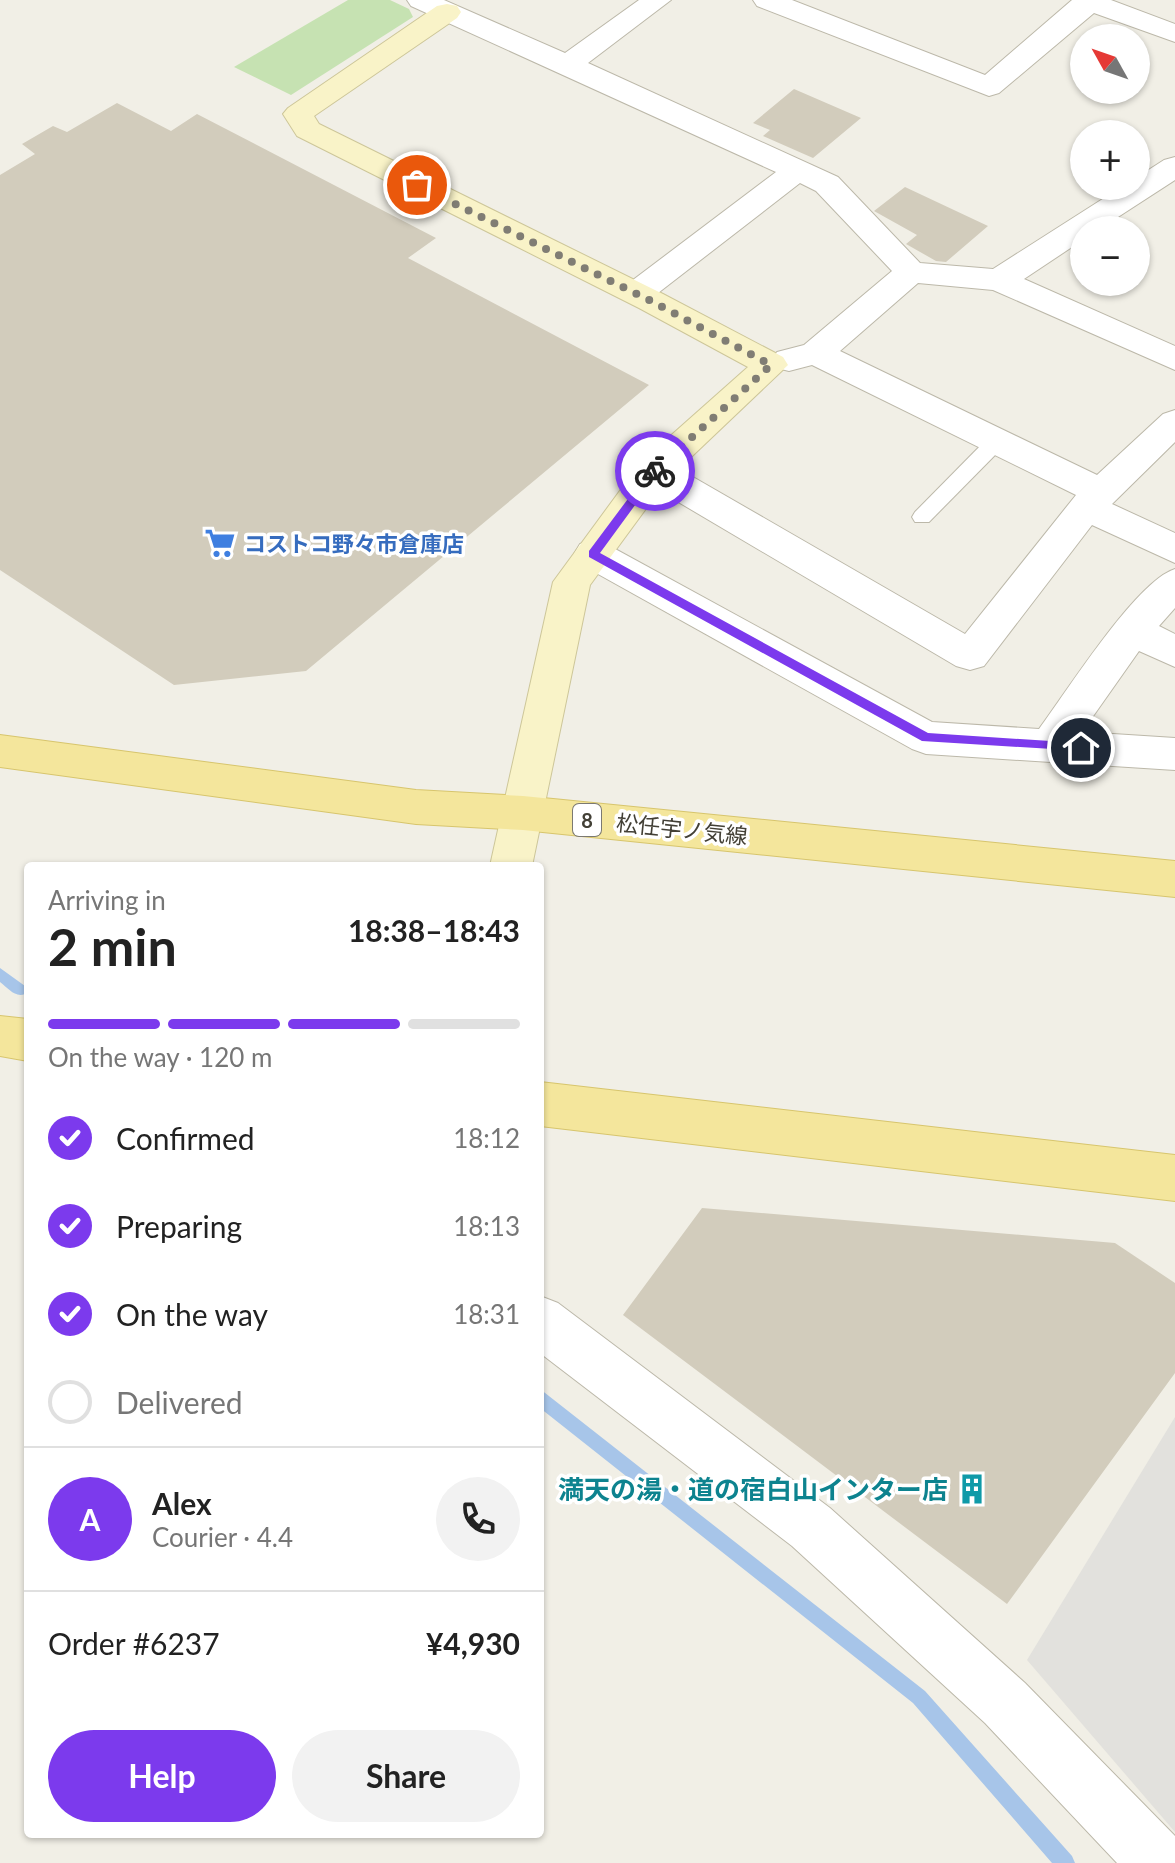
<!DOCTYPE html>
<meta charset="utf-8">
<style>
body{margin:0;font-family:Lato,"Noto Sans JP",sans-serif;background:#f2f2f2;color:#222;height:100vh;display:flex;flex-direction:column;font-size:30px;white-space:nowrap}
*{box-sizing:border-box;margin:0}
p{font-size:26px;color:#767676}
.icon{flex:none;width:44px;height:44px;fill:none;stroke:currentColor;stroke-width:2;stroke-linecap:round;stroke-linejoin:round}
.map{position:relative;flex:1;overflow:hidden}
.drawer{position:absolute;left:24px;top:862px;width:520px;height:976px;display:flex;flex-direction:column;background:#fff;border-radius:8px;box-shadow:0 2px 6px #0004}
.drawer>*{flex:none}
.needle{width:52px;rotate:310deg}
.controls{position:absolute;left:1070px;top:24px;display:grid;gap:16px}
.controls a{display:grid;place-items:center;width:80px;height:80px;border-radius:50%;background:#fff;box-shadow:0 2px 6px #0004;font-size:40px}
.pin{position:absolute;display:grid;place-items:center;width:68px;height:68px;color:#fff;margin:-34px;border:4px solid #fff;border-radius:50%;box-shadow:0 2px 8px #0007}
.courier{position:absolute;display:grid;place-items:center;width:80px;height:80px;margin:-40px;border:6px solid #7c3aed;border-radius:50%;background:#fff;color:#222;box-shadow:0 2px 10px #0007}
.summary em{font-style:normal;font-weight:700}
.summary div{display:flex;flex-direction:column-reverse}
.summary{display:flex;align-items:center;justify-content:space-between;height:136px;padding:0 24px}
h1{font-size:52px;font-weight:700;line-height:60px}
.bar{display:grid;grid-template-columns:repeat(4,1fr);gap:12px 8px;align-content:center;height:96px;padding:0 24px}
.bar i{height:10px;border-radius:6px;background:#e0e0e0}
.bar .on{background:#7c3aed}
.bar p{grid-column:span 4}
.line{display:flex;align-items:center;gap:20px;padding:0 24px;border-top:2px solid #e0e0e0}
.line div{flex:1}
.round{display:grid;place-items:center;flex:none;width:84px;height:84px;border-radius:42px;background:#f2f2f2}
ol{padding:0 24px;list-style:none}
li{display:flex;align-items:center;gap:24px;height:88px}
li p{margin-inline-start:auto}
li .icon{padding:8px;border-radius:50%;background:#7c3aed;color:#fff;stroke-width:4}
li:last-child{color:#767676}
li i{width:44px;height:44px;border:4px solid #e0e0e0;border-radius:50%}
.primary-button{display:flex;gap:16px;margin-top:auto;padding:16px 24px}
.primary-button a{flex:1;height:92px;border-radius:48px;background:#7c3aed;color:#fff;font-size:32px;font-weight:700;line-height:92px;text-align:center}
.primary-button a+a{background:#f2f2f2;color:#222}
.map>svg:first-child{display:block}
.green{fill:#c6e2b2}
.parking{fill:#e2e1dd}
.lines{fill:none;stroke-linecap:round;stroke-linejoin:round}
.stream{fill:#a7c5e9;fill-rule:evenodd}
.building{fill:#d2ccbc}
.lane-casing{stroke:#bcb8a9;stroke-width:2}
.street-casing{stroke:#bcb8a9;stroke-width:2}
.secondary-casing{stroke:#cdc699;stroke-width:2}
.primary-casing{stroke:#d7c56d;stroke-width:2}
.lane{fill:#fff;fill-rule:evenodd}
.street{fill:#fff;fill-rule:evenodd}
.secondary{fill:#f9f3c8;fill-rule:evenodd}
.primary{fill:#f4e69c;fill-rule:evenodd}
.route{fill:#7c3aed}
.done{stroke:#807d74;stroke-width:8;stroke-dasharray:0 14.4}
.labels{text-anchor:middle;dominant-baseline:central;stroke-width:7;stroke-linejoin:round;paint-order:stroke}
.shield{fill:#fff;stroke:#7b7972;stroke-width:2}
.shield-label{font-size:20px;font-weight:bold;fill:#434036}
.shop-label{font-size:22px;font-weight:bold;fill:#366cbe;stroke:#fff;text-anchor:start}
.street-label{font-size:22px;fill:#434036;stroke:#fff}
.near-culture-label{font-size:26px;font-weight:bold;fill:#0d838f;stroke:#fff;text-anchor:end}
</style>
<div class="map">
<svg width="1175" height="1863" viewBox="0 0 1175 1863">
<rect width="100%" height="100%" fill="#f1efe6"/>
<path class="green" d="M348 0H390L409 9 413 17 291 95 234 67Z"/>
<path class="parking" d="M1175 1417V1832L1027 1660Z"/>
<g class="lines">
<path class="stream" d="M0 968 25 986 27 990 25 994C15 998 8 988 0 982Z
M540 1389 925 1691 1072 1856 1075 1863H1052L913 1703 540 1408Z"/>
</g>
<path class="building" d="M794 89 861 118 813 158 763 136 770 130 753 123Z
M117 103 171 131 197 114 436 238 408 258 649 385 306 671 174 685 0 570V175L35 154 22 144 53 126 67 132Z
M905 187 988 226 946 262 936 261 906 244 917 235 874 211Z
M702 1208 1115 1243 1175 1283V1373L1007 1604 623 1315Z"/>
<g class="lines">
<g class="lane-casing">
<path id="lane" d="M996 435 1006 442 1003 447 929 522H915L912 517 915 512 989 437Z"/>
</g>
<g class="street-casing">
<path id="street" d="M407 0H444L565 53 639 0H671L588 63 838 177 920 263 993 269 1123 186H1136V178L1164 160 1175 157V180L1098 230H1084V239L1024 279 1175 346V370L993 290 918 283 840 351 1097 475 1163 414 1175 410V442L1112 504 1175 533V563L1092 525 984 666 970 670 956 666 641 480 636 471 641 462 654 458 667 462 965 634 1076 495 812 365 789 371 777 368 772 360 777 352 804 345 892 271 816 191 800 183 649 300 637 303 625 300 621 293 625 286 776 172 411 6Z
M753 0H792L985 75 1072 0H1111L1175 24V42L1094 13 999 93 989 96 757 6Z
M593 540 606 544 932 722 1039 729C1066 693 1136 581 1175 569V608L1159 626 1175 634V667L1139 651 1082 732 1175 738V770L926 754 912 749 580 564 574 554 580 544Z
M540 1296 558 1303 830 1508 1025 1683 1175 1836V1863H1117L985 1723 792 1546 540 1353Z"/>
</g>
<g class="secondary-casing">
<path id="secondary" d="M447 4 457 6 461 12 457 18 314 116 319 124 663 294 783 357 788 365 667 480 590 585 532 866H490L553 582 641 462 748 367 639 308 297 136 283 114 288 108 437 6Z"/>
</g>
<g class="primary-casing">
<path id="primary" d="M0 735 416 790 523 796 1175 861V897L523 830 416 824 0 767Z
M0 1016 28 1019V1061L0 1056Z
M540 1082 1175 1155V1201L540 1126Z"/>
</g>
<use href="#lane" class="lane"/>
<use href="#street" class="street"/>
<use href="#secondary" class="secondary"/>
<use href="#primary" class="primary"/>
</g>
<path class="route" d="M651 468 660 471 600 553 928 733 1081 743 1085 744V751L922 741 589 557V551Z"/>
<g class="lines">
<path class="done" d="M417 185 651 301 771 365 655 471"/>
</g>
<defs>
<g id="supermarket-bare" transform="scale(2.4)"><path d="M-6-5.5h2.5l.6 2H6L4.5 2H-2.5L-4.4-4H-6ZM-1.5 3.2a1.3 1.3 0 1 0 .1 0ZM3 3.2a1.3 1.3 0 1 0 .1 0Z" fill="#3f7fe0" stroke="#fff" stroke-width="2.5" paint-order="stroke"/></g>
<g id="building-bare" transform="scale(2.4)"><path d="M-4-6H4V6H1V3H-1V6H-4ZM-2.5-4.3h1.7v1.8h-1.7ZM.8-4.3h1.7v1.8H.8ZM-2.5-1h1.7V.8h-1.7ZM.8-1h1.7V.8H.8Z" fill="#0f9aa8" stroke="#fff" stroke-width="2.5" paint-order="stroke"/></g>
</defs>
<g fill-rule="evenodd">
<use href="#supermarket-bare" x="220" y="543"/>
<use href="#building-bare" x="972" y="1489"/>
</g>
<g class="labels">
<rect class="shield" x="573" y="804" width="28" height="32" rx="6"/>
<g class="shield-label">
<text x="587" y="820">8</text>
</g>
<g class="shop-label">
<text x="244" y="543">コストコ野々市倉庫店</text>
</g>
<g class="street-label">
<text transform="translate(682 829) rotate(6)">松任宇ノ気線</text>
</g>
<g class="near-culture-label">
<text x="948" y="1489">満天の湯・道の宿白山インター店</text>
</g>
</g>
</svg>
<div class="controls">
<a><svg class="needle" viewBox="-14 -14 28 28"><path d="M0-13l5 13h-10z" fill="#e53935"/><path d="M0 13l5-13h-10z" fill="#767676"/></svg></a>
<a>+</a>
<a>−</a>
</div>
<div class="pin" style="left:417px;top:185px;background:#ea580c"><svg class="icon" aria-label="bag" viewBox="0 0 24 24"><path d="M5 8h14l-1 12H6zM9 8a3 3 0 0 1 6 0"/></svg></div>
<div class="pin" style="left:1081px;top:748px;background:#1f2937"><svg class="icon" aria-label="home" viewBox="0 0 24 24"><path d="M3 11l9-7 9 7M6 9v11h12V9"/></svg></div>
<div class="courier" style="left:655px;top:471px"><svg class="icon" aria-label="bike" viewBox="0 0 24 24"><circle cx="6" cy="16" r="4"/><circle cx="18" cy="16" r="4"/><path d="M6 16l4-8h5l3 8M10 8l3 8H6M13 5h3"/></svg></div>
<section class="drawer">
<div class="summary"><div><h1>2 min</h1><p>Arriving in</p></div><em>18:38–18:43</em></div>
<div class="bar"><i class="on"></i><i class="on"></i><i class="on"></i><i></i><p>On the way · 120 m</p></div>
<ol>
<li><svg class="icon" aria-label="check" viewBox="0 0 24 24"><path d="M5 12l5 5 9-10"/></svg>Confirmed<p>18:12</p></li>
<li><svg class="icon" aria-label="check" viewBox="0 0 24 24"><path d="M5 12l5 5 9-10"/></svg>Preparing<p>18:13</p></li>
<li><svg class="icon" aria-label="check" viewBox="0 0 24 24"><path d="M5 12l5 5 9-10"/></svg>On the way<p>18:31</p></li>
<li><i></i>Delivered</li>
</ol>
<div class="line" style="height:144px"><b class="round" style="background:#7c3aed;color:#fff">A</b><div><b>Alex</b><p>Courier · 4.4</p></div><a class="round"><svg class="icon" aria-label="phone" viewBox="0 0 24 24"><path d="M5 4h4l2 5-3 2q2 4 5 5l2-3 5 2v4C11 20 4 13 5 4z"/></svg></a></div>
<div class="line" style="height:104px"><div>Order #6237</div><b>¥4,930</b></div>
<div class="primary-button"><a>Help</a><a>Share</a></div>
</section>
</div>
